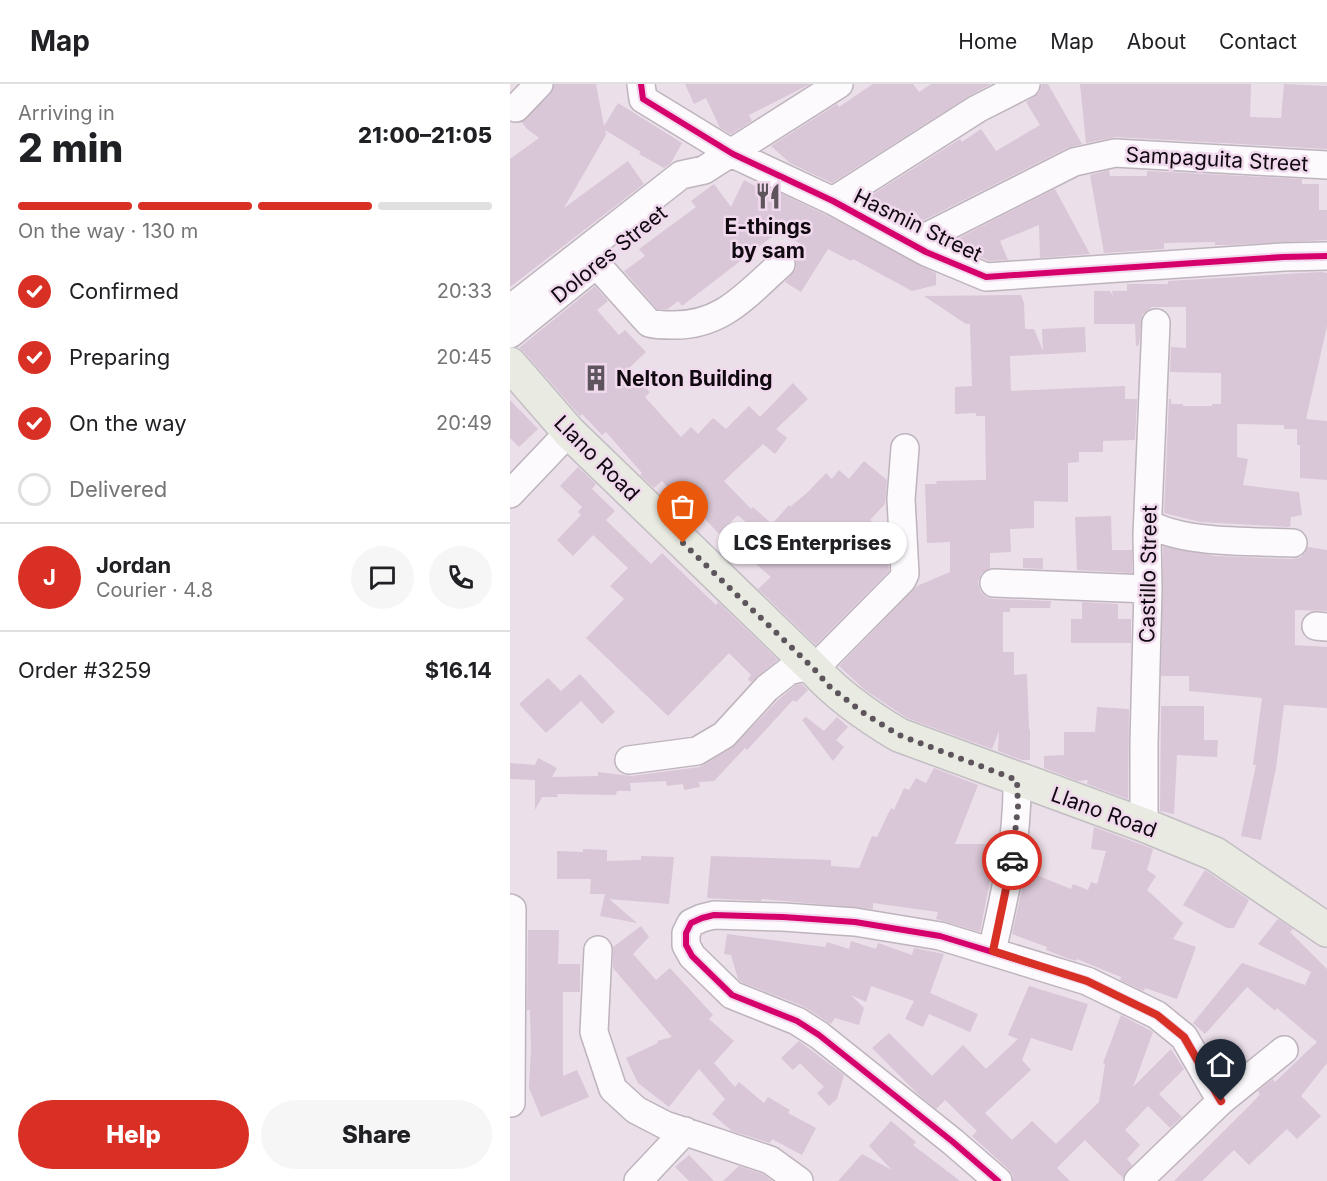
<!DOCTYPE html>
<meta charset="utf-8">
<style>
body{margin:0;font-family:Inter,sans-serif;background:#f6f6f6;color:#202124;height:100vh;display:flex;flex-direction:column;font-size:22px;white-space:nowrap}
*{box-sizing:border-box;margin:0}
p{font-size:20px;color:#757577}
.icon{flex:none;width:33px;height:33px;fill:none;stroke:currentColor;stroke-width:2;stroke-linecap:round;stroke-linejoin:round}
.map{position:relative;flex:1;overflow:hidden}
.details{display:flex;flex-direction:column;background:#fff;width:510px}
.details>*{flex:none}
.pin{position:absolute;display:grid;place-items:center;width:51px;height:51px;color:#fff;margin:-62px -26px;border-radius:50% 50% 50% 0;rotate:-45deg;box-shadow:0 0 6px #0007}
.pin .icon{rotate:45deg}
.courier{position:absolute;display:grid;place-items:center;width:60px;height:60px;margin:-30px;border:4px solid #d93025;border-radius:50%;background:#fff;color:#222;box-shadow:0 2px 8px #0007}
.bubble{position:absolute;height:42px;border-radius:21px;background:#fff;box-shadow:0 2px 4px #0004;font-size:20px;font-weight:800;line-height:42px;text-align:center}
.summary em{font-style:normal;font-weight:800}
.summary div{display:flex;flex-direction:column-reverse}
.summary{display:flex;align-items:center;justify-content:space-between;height:102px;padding:0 18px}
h1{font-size:39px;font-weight:800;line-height:45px}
.bar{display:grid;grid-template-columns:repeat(4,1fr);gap:9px 6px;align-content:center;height:72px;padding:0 18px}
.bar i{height:8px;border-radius:4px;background:#e0e0e0}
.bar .active{background:#d93025}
.bar p{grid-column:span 4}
.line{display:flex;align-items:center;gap:15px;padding:0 18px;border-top:2px solid #e0e0e0}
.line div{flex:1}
.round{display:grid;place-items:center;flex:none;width:63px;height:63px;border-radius:32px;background:#f6f6f6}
ol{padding:0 18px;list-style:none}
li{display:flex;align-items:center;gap:18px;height:66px}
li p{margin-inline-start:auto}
li .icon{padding:6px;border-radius:50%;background:#d93025;color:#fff;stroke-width:4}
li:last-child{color:#757577}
li i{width:33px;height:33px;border:3px solid #e0e0e0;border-radius:50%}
.cta{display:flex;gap:12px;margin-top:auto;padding:12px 18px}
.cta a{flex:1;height:69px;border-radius:36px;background:#d93025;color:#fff;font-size:24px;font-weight:800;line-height:69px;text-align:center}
.cta a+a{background:#f6f6f6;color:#202124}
header{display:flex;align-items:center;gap:36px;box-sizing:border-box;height:84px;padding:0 30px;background:#fff;border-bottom:2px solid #e0e0e0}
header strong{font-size:28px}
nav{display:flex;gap:33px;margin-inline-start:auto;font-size:21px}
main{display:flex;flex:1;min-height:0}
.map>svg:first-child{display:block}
.building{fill:#d9c6d6}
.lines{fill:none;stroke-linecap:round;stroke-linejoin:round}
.minor-casing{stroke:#beb4bd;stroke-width:30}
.major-casing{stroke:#c3bec3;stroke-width:36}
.minor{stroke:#fcfafc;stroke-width:27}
.major{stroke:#e9ebe2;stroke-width:33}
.cycleway-casing{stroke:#f1d9ed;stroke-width:10}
.cycleway{stroke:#d6006c;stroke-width:6}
.done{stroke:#5d545c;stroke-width:6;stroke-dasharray:0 10.8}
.route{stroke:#d93025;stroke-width:8}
.labels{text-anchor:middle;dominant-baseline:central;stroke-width:5;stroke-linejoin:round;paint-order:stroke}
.street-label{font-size:21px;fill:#10090f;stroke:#f1d9ed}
.poi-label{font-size:21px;font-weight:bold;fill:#10090f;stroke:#f1d9ed}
</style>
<header>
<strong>Map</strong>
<nav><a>Home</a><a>Map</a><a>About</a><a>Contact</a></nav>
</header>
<main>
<section class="details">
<div class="summary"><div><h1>2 min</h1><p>Arriving in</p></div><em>21:00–21:05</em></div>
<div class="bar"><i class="active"></i><i class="active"></i><i class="active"></i><i></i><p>On the way · 130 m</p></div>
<ol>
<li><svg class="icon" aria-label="check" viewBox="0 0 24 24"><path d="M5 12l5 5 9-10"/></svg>Confirmed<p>20:33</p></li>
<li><svg class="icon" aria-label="check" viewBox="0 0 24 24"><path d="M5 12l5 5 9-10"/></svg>Preparing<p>20:45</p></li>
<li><svg class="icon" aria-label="check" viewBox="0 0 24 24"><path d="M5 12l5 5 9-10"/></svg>On the way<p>20:49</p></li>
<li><i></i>Delivered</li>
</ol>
<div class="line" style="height:108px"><b class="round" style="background:#d93025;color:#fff">J</b><div><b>Jordan</b><p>Courier · 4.8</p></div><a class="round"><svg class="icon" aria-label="chat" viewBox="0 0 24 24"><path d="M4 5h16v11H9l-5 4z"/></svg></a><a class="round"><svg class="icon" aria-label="phone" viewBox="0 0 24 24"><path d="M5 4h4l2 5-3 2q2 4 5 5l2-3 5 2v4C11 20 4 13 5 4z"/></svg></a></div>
<div class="line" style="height:78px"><div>Order #3259</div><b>$16.14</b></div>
<div class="cta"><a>Help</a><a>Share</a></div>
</section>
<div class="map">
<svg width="817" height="1097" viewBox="0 0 817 1097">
<rect width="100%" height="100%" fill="#ebdfea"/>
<path class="building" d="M44 0H86L94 42 108 19 172 59 161 79 154 84 129 70 131 68 95 46 96 51 54 124 118 77 134 100 0 203V75L29 54 16 44 12 38 40 11Z
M175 0H300L239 31 242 37 221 50 210 44 196 14 184 20Z
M363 0H403L409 8 421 0H481L459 12 322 99 280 79 261 62 327 20 329 23Z
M532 0H538L572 60 557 64 412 137 406 128 392 137 354 116 450 55 452 58 471 45 486 67 530 41 516 18 529 9Z
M570 0H741L740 33 771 34 774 0 817 2V65L606 53 576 59Z
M599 86 600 92H637V87L792 95V100H809V126H817V156L719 161H705V158L654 159V165L594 169 580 91Z
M234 96 251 105 253 101 316 131 424 188 426 189V201L402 207 343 175 341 177 318 165 291 208 275 198 286 185V177L284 171 291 160 268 148 172 222 168 217 158 225H147L114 187 135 172 129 165 186 123 181 117 204 100 221 123Z
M545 105 580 170 530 174 529 141 490 157 498 176 479 177 453 166 451 160 445 163 437 160Z
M811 188 817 189V242L796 335 817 337V396L790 394V361H787V345H774V341L727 340V373L738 375 733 401 789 408 792 431 781 433 780 443 690 438 654 429 659 315H661V320H673V322H702V320H711V289L660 288 661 263 676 264V223H642L632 231 629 261 626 262 625 240H584V207H600L603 213 602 207H617V200H658V197Z
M85 202 98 217 87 226 109 251 115 246 136 268 118 285 140 308 135 313 171 353 181 343 188 350 203 334 216 345 239 322 250 333 283 299 298 315 266 345 277 354 265 370 253 360 214 397 241 425 243 423 262 440 279 421 280 423 298 408 316 389 322 395 329 386 339 395 354 377 377 396 375 420 360 436 377 450 378 458 369 468 378 476 379 487 306 561 248 505 261 493 237 472 254 454 228 431 209 450 185 424 181 428 152 397 144 404 130 391 132 389 96 348 92 351 72 330 70 332 14 268 9 264Z
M511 211 514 219 515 245H524L533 267 532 245 575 243 576 268 500 272 501 307 615 302V315H627L625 356 593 357V368H569V378L558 379V418L524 417V444L500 445 501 468 480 469V484L471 490 468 498 470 507 476 513 483 515 541 517 540 524H500V528H493V568H504V591L517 590 519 645H520V676H512L488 667 489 647 482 665 397 634 355 606 329 582 407 502 440 488V458L417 459 415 400H427L426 397 476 396 475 332H466V329L445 330V303L462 302 460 240H456L414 212Z
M0 316 28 345 9 363 0 354Z
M68 383 86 400 82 405 105 427 96 436 141 480 152 469 206 521 208 518 268 576 241 598 238 595 241 591 219 569 158 632 76 554 114 515 100 502 118 484 83 451 63 472 47 456 71 431 68 428 72 423 50 402Z
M601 432 602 466H622V489L567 486 565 433Z
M653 462 706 472 782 475 791 473 798 463 817 466V527L785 526V561L817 563V624L774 621 766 684 751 756 731 752 746 681H743L752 614 679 607V592H651Z
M513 474H533V485L513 484Z
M572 518 608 520V535H621V559H561V535H572Z
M70 590 105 628 92 640 71 617 36 649 9 620 38 594 51 607Z
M292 600 298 606 286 618 283 616 237 666 235 664 204 697 189 698 190 703 174 706 173 700 157 702 156 697 120 699 121 707H107L106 711 47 710 48 713H32L25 726V696L0 695V679L25 681 28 674 47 684 42 693 88 692V688L121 692 190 683 222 664 268 616 286 601Z
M651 622H694V656H708L707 673 667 671 664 730 650 727Z
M587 623 619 625 618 715 577 700 578 696 568 697 534 684V672L554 671V648H585Z
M296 633 314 647 327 633 338 643 326 656 334 663 323 677 292 636Z
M424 684 468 701 445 760H487L470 848 426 835 428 828 363 819V825L252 815 251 817 197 814 201 772 321 776V782L349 784 362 752 367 753 381 724 384 726 394 704 399 706 406 694 416 699Z
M584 743 643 765 637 786 646 792 637 806 673 839 663 855 686 863 667 915 635 904 634 907 631 906 610 896 611 893 567 875 566 877 554 873 536 866 537 863 502 850 516 787 561 805 563 800 578 806 581 798 587 800 596 767 581 765Z
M73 765 97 766V777L131 776V772L164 773 159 820 99 815 127 839 90 832 95 810H80L81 795H47V767L73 768Z
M695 786 739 816 724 844H717L673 821Z
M768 835 783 845 780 848 817 885V979L791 1012 811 1032 787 1055 777 1045 739 1081 724 1066 692 1097H664L745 1016 750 1010 748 1007 763 995 765 998 807 958 767 924 765 927 737 903 695 950 683 939 732 879 795 901 801 888 748 860Z
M131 842 139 853 123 870 146 896 160 884 203 931 199 935 224 957 204 979 225 1003 229 998 254 1019 258 1013 280 1026 278 1029 306 1044 292 1071 262 1055 260 1059 222 1047 202 1030 215 1015 189 985 159 1023 128 999 116 974 148 959 147 957 162 953 103 884V863Z
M18 846H49L48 880H70V908H53V992L67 986 79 1013 31 1033 19 1004 21 964 20 926H17Z
M217 850 315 863 317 858 339 865 341 857 366 865 368 859 402 871 404 864 434 870 420 909 468 930 460 948 419 930 413 943 395 935 404 917 361 902 356 918 341 911 354 924 349 941 325 934 321 940 293 922 231 898 228 895 221 871 214 870Z
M519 902 578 920 562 967 521 954 512 976 521 986 475 1029 502 1056 522 1037 546 1060 589 1018 595 980 593 979 611 931 643 948 623 1003 661 965 674 985 649 1010 672 1033 660 1044 638 1022 615 1046 630 1061 617 1075 622 1081 613 1094 575 1056 547 1084 560 1097H503V1091L498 1085 462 1052 467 1047 435 1016 426 1025 408 1010 362 964 379 949 422 992 453 961 476 985 508 955 498 951Z
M289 957 334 991 327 1015 319 1022 307 1009 314 1003 290 979 283 986 271 974Z
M381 1037 406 1058 403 1061 450 1097H328L352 1070 382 1086 359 1062Z
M179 1071 204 1097H179L165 1083Z
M229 1082 253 1090 262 1097H213Z"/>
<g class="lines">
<g class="minor-casing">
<path id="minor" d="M131 0 133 15 223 70 323 117 416 168 476 193 773 173 817 172
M6 24 29 0
M323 117 467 25 516 0
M402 160 564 78 605 69 817 81
M87 181 139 239C146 241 154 241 162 241 212 242 236 211 271 180
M0 225 171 91 194 86 329 0
M0 250 83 183
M0 410 59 348
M638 439C672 460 742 457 783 459
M484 499 638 505
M806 542 817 543
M119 676 187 667 214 651 257 604 279 587 290 584 304 585 392 496 395 490 391 415 395 364
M634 741V659L638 505 637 451 646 239
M0 824 2 825 1 1019
M88 866 84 948 103 1005 126 1026 155 1041 260 1076 289 1097
M482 867C495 810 508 755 507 696
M128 1097 175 1047
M488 1097 443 1058 309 951 287 937 222 911 182 872 176 861V849L181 839 192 834 204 831 273 833 345 838 430 852 577 897 647 931 674 953 711 1017
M628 1097 711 1017 774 966"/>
</g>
<g class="major-casing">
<path id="major" d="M0 280 59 348 304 585C328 612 357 632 389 651L634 741 705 770 817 846"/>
</g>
<use href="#minor" class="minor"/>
<use href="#major" class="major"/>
<g class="cycleway-casing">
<path id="cycleway" d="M131 0 133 15 223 70 323 117 416 168 476 193 773 173 817 172
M488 1097 443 1058 309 951 287 937 222 911 182 872 176 861V849L181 839 192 834 204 831 273 833 345 838 430 852 577 897 647 931 674 953 711 1017"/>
</g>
<use href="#cycleway" class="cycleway"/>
</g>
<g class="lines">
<path class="done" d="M173 459 304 585 321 604 355 630 389 651 507 696 508 722 502 776"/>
<path class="route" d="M502 776 483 867 577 897 647 931 674 953 711 1017"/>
</g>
<defs>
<g id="restaurant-bare" transform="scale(2.07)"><path d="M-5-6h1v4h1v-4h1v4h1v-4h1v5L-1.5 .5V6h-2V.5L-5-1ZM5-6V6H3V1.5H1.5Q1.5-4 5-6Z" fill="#5d545c" stroke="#f1d9ed" stroke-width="2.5" paint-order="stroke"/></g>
<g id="building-bare" transform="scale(2.07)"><path d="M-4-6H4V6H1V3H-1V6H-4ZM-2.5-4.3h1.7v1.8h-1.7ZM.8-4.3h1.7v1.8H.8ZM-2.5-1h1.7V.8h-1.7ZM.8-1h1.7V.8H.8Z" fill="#5d545c" stroke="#f1d9ed" stroke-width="2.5" paint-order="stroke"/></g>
</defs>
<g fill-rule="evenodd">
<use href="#restaurant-bare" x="258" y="112"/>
<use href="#building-bare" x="86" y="294"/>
</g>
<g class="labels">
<g class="street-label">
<text transform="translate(707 75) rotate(3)">Sampaguita Street</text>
<text transform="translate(408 141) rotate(26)">Hasmin Street</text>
<text transform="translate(99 170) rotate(-39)">Dolores Street</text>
<text transform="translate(87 374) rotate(45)">Llano Road</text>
<text transform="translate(638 490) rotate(-89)">Castillo Street</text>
<text transform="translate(594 728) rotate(20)">Llano Road</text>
</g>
<g class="poi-label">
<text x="258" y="142">E-things<tspan x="258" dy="24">by sam</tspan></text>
<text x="106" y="294" text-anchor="start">Nelton Building</text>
</g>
</g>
</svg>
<div class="pin" style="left:173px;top:459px;background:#ea580c"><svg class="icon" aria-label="bag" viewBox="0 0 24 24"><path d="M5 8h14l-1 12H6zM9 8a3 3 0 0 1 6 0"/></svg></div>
<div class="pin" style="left:711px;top:1017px;background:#1f2937"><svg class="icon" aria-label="home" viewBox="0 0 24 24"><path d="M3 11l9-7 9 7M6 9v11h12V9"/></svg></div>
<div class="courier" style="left:502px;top:776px"><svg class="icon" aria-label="car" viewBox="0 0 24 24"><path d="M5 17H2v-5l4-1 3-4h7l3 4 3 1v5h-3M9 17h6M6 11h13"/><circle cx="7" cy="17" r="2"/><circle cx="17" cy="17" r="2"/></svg></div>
<div class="bubble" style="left:208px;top:438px;width:189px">LCS Enterprises</div>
</div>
</main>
